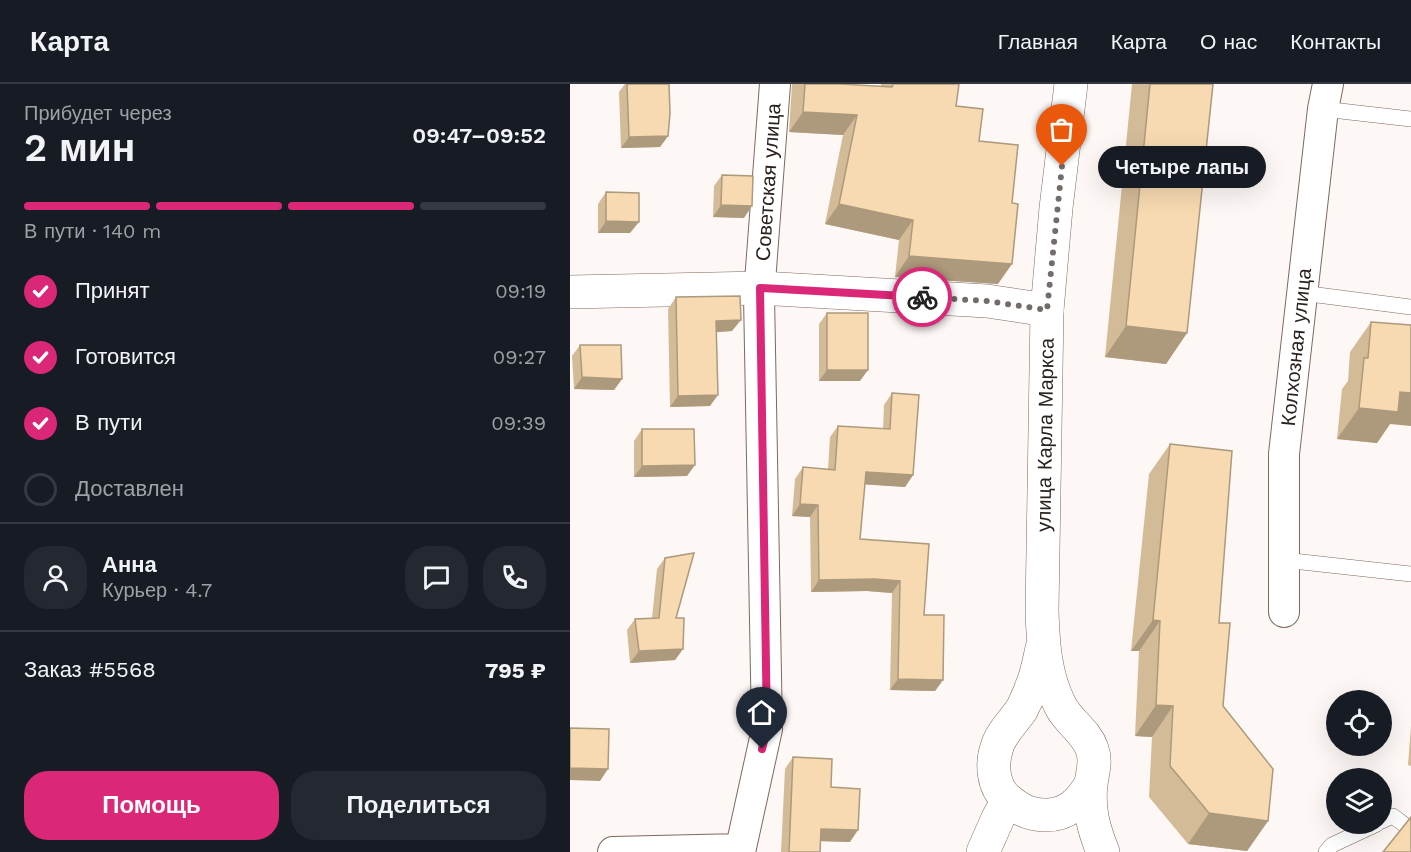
<!DOCTYPE html>
<html lang="ru">
<meta charset="utf-8">
<style>
body{margin:0;font-family:"Work Sans",sans-serif;background:#242831;color:#f1f3f6;height:100vh;display:flex;flex-direction:column;font-size:22px;white-space:nowrap}
*{box-sizing:border-box;margin:0}
p{font-size:20px;color:#9ea1a6}
.icon{flex:none;width:33px;height:33px;fill:none;stroke:currentColor;stroke-width:2;stroke-linecap:round;stroke-linejoin:round}
.map{position:relative;flex:1;overflow:hidden}
.drawer{display:flex;flex-direction:column;background:#171b24;width:570px}
.drawer>*{flex:none}
.tools{position:absolute;left:756px;top:606px;display:grid;gap:12px}
.tools a{display:grid;place-items:center;width:66px;height:66px;border-radius:50%;background:#171b24;box-shadow:0 6px 24px #0002;font-size:30px}
.pin{position:absolute;display:grid;place-items:center;width:51px;height:51px;color:#fff;margin:-62px -26px;border-radius:50% 50% 50% 0;rotate:-45deg;box-shadow:0 0 6px #0007}
.pin .icon{rotate:45deg}
.courier{position:absolute;display:grid;place-items:center;width:60px;height:60px;margin:-30px;border:4px solid #db2777;border-radius:50%;background:#fff;color:#222;box-shadow:0 2px 8px #0007}
.bubble{position:absolute;height:42px;border-radius:21px;background:#171b24;box-shadow:0 6px 24px #0002;font-size:20px;font-weight:600;line-height:42px;text-align:center}
.head em{font-style:normal;font-weight:600}
.head div{display:flex;flex-direction:column-reverse}
.head{display:flex;align-items:center;justify-content:space-between;height:102px;padding:0 24px}
h1{font-size:39px;font-weight:600;line-height:45px}
.bar{display:grid;grid-template-columns:repeat(4,1fr);gap:9px 6px;align-content:center;height:72px;padding:0 24px}
.bar i{height:8px;border-radius:4px;background:#363941}
.bar .active{background:#db2777}
.bar p{grid-column:span 4}
.line{display:flex;align-items:center;gap:15px;padding:0 24px;border-top:2px solid #363941}
.line div{flex:1}
.round{display:grid;place-items:center;flex:none;width:63px;height:63px;border-radius:24px;background:#242831}
ol{padding:0 24px;list-style:none}
li{display:flex;align-items:center;gap:18px;height:66px}
li p{margin-inline-start:auto}
li .icon{padding:6px;border-radius:50%;background:#db2777;color:#fff;stroke-width:4}
li:last-child{color:#9ea1a6}
li i{width:33px;height:33px;border:3px solid #363941;border-radius:50%}
.cta{display:flex;gap:12px;margin-top:auto;padding:12px 24px}
.cta a{flex:1;height:69px;border-radius:24px;background:#db2777;color:#fff;font-size:24px;font-weight:600;line-height:69px;text-align:center}
.cta a+a{background:#242831;color:#f1f3f6}
header{display:flex;align-items:center;gap:36px;box-sizing:border-box;height:84px;padding:0 30px;background:#171b24;border-bottom:2px solid #363941}
header strong{font-size:28px}
nav{display:flex;gap:33px;margin-inline-start:auto;font-size:21px}
main{display:flex;flex:1;min-height:0}
.map>svg:first-child{display:block}
.lines{fill:none;stroke-linecap:round;stroke-linejoin:round}
.lane-casing{stroke:#7e695e;stroke-width:16}
.street-casing{stroke:#7e695e;stroke-width:32}
.secondary-casing{stroke:#7e695e;stroke-width:34}
.primary-casing{stroke:#7e695e;stroke-width:34}
.lane{stroke:#fff;stroke-width:15}
.street{stroke:#fff;stroke-width:30}
.secondary{stroke:#fff;stroke-width:33}
.primary{stroke:#fff;stroke-width:33}
.wall{fill:#d4bb98}
.shaded-wall{fill:#ad997c}
.building{fill:#f7dab1;stroke:#ad997c;stroke-width:1.5}
.done{stroke:#746c68;stroke-width:6;stroke-dasharray:0 10.8}
.route{stroke:#db2777;stroke-width:8}
.labels{text-anchor:middle;dominant-baseline:central;stroke-width:4.5;stroke-linejoin:round;paint-order:stroke}
.street-label{font-size:20px;fill:#2a211c;stroke:#fff}
</style>
<header>
<strong>Карта</strong>
<nav><a>Главная</a><a>Карта</a><a>О нас</a><a>Контакты</a></nav>
</header>
<main>
<section class="drawer">
<div class="head"><div><h1>2 мин</h1><p>Прибудет через</p></div><em>09:47–09:52</em></div>
<div class="bar"><i class="active"></i><i class="active"></i><i class="active"></i><i></i><p>В пути · 140 m</p></div>
<ol>
<li><svg class="icon" aria-label="check" viewBox="0 0 24 24"><path d="M5 12l5 5 9-10"/></svg>Принят<p>09:19</p></li>
<li><svg class="icon" aria-label="check" viewBox="0 0 24 24"><path d="M5 12l5 5 9-10"/></svg>Готовится<p>09:27</p></li>
<li><svg class="icon" aria-label="check" viewBox="0 0 24 24"><path d="M5 12l5 5 9-10"/></svg>В пути<p>09:39</p></li>
<li><i></i>Доставлен</li>
</ol>
<div class="line" style="height:108px"><a class="round"><svg class="icon" aria-label="person" viewBox="0 0 24 24"><circle cx="12" cy="8" r="4"/><path d="M4 21q1-7 8-7t8 7"/></svg></a><div><b>Анна</b><p>Курьер · 4.7</p></div><a class="round"><svg class="icon" aria-label="chat" viewBox="0 0 24 24"><path d="M4 5h16v11H9l-5 4z"/></svg></a><a class="round"><svg class="icon" aria-label="phone" viewBox="0 0 24 24"><path d="M5 4h4l2 5-3 2q2 4 5 5l2-3 5 2v4C11 20 4 13 5 4z"/></svg></a></div>
<div class="line" style="height:78px"><div>Заказ #5568</div><b>795 ₽</b></div>
<div class="cta"><a>Помощь</a><a>Поделиться</a></div>
</section>
<div class="map">
<svg width="841" height="768" viewBox="0 0 841 768">
<rect width="100%" height="100%" fill="#fdf8f5"/>
<g class="lines">
<g class="lane-casing">
<path id="lane" d="M753 25 841 35
M732 209 841 223
M714 476 841 490
M812 737 823 732 841 746
M756 768 762 761 807 740"/>
</g>
<g class="street-casing">
<path id="street" d="M714 528V370L753 25 758 0
M43 768 170 765
M170 768 197 645 189 211 205 0"/>
</g>
<g class="secondary-casing">
<path id="secondary" d="M0 208 190 204 417 217 477 226
M413 768 428 734 438 716"/>
</g>
<g class="primary-casing">
<path id="primary" d="M501 0 486 124 477 226 472 527C473 559 475 592 490 621 498 638 516 647 522 665 527 678 522 688 521 701 518 725 524 746 533 768
M472 564C469 577 467 591 461 604 459 611 455 618 452 625 444 637 431 649 427 663 421 680 423 703 437 715 449 725 457 730 474 731 497 732 510 718 521 700"/>
</g>
<use href="#lane" class="lane"/>
<use href="#street" class="street"/>
<use href="#secondary" class="secondary"/>
<use href="#primary" class="primary"/>
</g>
<path class="wall" d="M55 0H99L98 52 90 63 51 64 49 8Z
M222 0H271L311 3V0H389L386 22 409 57 428 200 325 193 329 156 255 140 273 51 219 48Z
M562 0H643L617 249 596 280 535 273Z
M152 91 174 134 143 133 144 102Z
M36 108 60 149H28V120Z
M106 213 162 247 146 248 140 322 100 323 98 225Z
M257 229 290 297H249V240Z
M801 238 820 340 807 359 767 355 772 305 778 297 780 268Z
M10 261 52 295 44 306 4 305 2 272Z
M322 309 343 391 335 403 295 400 290 455 359 460 354 531 373 596 365 607 320 606 322 509 297 507 241 508 240 433 222 432 225 395 233 383 258 385 260 353 268 342 313 345 314 321Z
M72 345 117 392 64 393V357Z
M600 360 649 539 653 622 698 737 677 767 618 760 579 713 582 653 565 652 569 567H561L579 390Z
M95 474 106 534 113 565 105 576 60 579 57 546 65 535 82 534 87 485Z
M841 642V682L838 681Z
M223 673 261 703 280 758 251 757 250 768H211L215 685Z"/>
<path class="shaded-wall" d="M233 28 287 31 273 51 219 48Z
M98 52 90 63 51 64 59 53Z
M269 120 343 136 329 156 255 140Z
M151 121 182 122 174 134 143 133Z
M36 137 69 138 60 149H28Z
M339 172 442 180 428 200 325 193Z
M171 236 162 247 137 249 146 237Z
M556 242 617 249 596 280 535 273Z
M257 286H298L290 297H249Z
M12 293 52 295 44 306 4 305Z
M830 308 841 309V342L820 340 807 359 767 355 789 324Z
M148 311 140 322 100 323 108 312Z
M125 381 117 392 64 393 72 382Z
M296 388 343 391 335 403 288 400Z
M230 420 248 421 240 433 222 432Z
M305 495 330 497 322 509 297 507 241 508 249 496Z
M583 536 590 537 569 567H561Z
M113 565 105 576 60 579 69 567Z
M328 595 373 596 365 607 320 606Z
M586 621 603 622 582 653 565 652Z
M0 684 38 685 30 697 0 696Z
M639 729 698 737 677 767 618 760Z
M251 745 288 746 280 758 243 757Z"/>
<path class="building" d="M57 0H99L100 29 98 52 59 53Z
M235 0H271L322 3 323 0H389L386 22 413 25 409 57 448 61 442 119 448 120 442 180 339 172 343 136 269 120 287 31 233 28Z
M580 0H643L617 249 556 242Z
M152 91 183 92 182 122 151 121Z
M36 108 69 109V138L36 137Z
M170 212 171 236 146 237 148 311 108 312 106 213Z
M257 229H298V286H257Z
M801 238 841 241V309L830 308 828 328 789 324 794 274H798Z
M10 261H51L52 295 12 293Z
M322 309 349 311 343 391 296 388 290 455 359 460 354 531H374L373 596 328 595 330 497 305 495 249 496 248 421 230 420 233 383 265 386 268 342 320 345Z
M72 345H124L125 381 72 382Z
M600 360 662 367 649 539H660L653 622 703 685 698 737 639 729 600 682 603 622 586 621 590 537 583 536Z
M124 469 106 534H114L113 565 69 567 65 535 89 534 95 474Z
M0 644 39 645 38 685 0 684Z
M223 673 262 675 261 703 290 705 288 746 251 745 250 768H219Z
M841 733V768H813Z"/>
<g class="lines">
<path class="done" d="M352 213 417 217 477 226 492 82"/>
<path class="route" d="M192 665 197 645 190 204 352 213"/>
</g>
<g class="labels">
<g class="street-label">
<text transform="translate(198 98) rotate(-86)">Советская улица</text>
<text transform="translate(726 263) rotate(-84)">Колхозная улица</text>
<text transform="translate(475 351) rotate(-89)">улица Карла Маркса</text>
</g>
</g>
</svg>
<div class="tools">
<a><svg class="icon" aria-label="locate" viewBox="0 0 24 24"><circle cx="12" cy="12" r="6"/><path d="M12 2v4M12 18v4M2 12h4M18 12h4"/></svg></a>
<a><svg class="icon" aria-label="layers" viewBox="0 0 24 24"><path d="M12 4l9 5-9 5-9-5zM3 14l9 5 9-5"/></svg></a>
</div>
<div class="pin" style="left:492px;top:82px;background:#ea580c"><svg class="icon" aria-label="bag" viewBox="0 0 24 24"><path d="M5 8h14l-1 12H6zM9 8a3 3 0 0 1 6 0"/></svg></div>
<div class="pin" style="left:192px;top:665px;background:#1f2937"><svg class="icon" aria-label="home" viewBox="0 0 24 24"><path d="M3 11l9-7 9 7M6 9v11h12V9"/></svg></div>
<div class="courier" style="left:352px;top:213px"><svg class="icon" aria-label="bike" viewBox="0 0 24 24"><circle cx="6" cy="16" r="4"/><circle cx="18" cy="16" r="4"/><path d="M6 16l4-8h5l3 8M10 8l3 8H6M13 5h3"/></svg></div>
<div class="bubble" style="left:528px;top:62px;width:168px">Четыре лапы</div>
</div>
</main>
